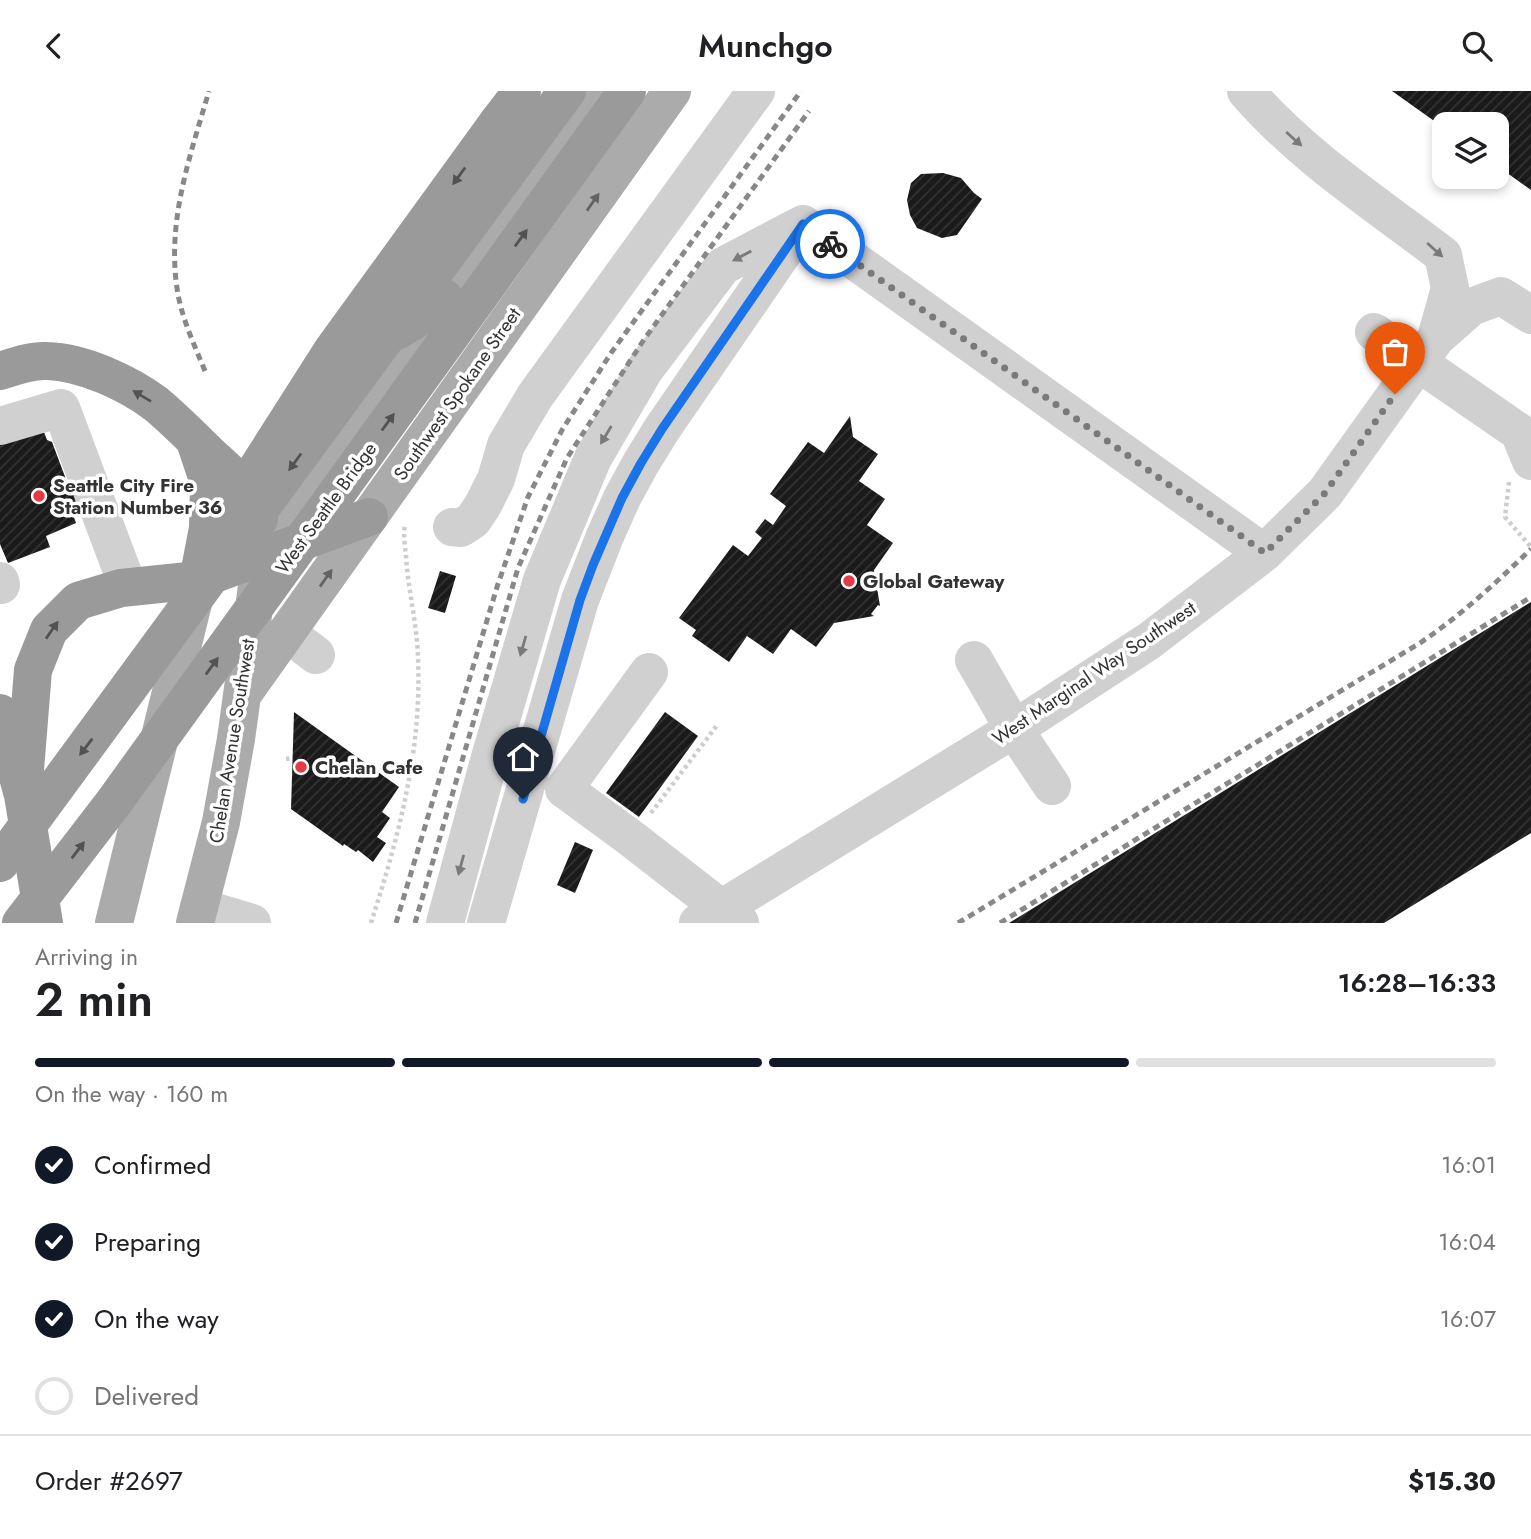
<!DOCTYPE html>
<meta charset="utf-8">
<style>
body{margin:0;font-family:Jost,sans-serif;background:#f2f2f2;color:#202124;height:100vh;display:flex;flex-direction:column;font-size:26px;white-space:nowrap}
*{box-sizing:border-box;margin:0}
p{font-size:23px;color:#757577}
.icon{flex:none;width:38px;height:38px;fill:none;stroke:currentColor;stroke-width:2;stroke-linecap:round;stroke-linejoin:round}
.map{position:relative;height:832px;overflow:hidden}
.drawer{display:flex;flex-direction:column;background:#fff;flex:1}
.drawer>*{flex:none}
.tools{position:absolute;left:1432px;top:21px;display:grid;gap:14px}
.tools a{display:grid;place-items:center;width:77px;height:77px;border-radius:14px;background:#fff;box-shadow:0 4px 10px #0003;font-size:35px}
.pin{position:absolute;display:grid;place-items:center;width:60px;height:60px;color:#fff;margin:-72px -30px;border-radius:50% 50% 50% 0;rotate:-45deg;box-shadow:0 0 7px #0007}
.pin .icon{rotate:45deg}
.courier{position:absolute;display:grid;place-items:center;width:70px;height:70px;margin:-35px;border:5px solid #1a73e8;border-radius:50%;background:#fff;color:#222;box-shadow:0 2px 9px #0007}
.overview em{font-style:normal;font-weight:600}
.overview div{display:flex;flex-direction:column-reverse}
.overview{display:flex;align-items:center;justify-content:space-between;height:119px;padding:0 35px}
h1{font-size:46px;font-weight:600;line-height:52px}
.bar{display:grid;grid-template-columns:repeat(4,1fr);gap:10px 7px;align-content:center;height:84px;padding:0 35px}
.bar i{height:9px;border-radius:5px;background:#e0e0e0}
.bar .selected{background:#111827}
.bar p{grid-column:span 4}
.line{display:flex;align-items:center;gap:18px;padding:0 35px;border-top:2px solid #e0e0e0}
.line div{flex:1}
ol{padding:0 35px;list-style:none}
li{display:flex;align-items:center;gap:21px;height:77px}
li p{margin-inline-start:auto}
li .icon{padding:7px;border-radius:50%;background:#111827;color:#fff;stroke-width:4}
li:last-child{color:#757577}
li i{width:38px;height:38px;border:4px solid #e0e0e0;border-radius:50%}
header{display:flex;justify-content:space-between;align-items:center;height:91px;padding:0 35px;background:#fff;font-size:32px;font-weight:600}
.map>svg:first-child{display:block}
.building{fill:url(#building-hatch)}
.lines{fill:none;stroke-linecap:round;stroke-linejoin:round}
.path{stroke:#cdcdcd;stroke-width:4.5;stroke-dasharray:3.5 3.5;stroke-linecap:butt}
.minor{stroke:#d0d0d0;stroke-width:38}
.major{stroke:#ababab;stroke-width:38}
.highway{stroke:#9a9a9a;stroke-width:38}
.rail{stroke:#888;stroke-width:5;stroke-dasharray:7 5;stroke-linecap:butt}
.highway-bridge{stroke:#9a9a9a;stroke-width:38}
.oneway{fill:#7a7a7a}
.oneway2{fill:#525252}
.oneway3{fill:#636363}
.done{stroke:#7a7a7a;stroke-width:7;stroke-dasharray:0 12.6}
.route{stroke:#1a73e8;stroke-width:9}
.poi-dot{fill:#e63946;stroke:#fff;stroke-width:2.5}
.labels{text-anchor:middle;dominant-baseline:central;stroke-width:7;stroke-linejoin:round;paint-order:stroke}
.street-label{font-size:19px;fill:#333;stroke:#fff}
.poi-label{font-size:19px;font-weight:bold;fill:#333;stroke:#fff;text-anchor:start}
</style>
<header><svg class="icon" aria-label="back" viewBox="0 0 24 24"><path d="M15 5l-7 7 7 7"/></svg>Munchgo<svg class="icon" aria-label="search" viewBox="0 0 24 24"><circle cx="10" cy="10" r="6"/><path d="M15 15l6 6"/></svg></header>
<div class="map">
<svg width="1531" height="832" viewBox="0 0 1531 832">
<defs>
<pattern id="building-hatch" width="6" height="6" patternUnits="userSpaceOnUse" patternTransform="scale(1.75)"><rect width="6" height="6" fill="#1a1a1a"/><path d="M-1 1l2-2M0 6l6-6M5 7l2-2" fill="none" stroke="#333"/></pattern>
</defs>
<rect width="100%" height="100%" fill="#fff"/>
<path class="building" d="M1392 0H1531V99L1496 74V33H1444V37Z
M943 82 961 87 974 102 982 108 957 144 942 147 917 137 910 124 907 109 911 92 921 83Z
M850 325 853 346 878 363 859 390 885 408 867 434 893 452 874 479 880 515 878 514 871 523 874 525 834 532 816 556 791 538 773 563 747 545 729 571 692 545 696 539 679 527 733 454 748 465 762 447 755 441 765 428 773 434 786 415 770 403 808 351 824 362Z
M42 336 47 349 52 351 70 399 74 397 80 412 70 415 76 432 46 445 50 456 8 472 0 453V353Z
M440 480 456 485 445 522 428 517Z
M1531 511V742L1384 832H1009Z
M294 621 399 696 382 721 390 727 377 746 386 752 373 771 358 759 356 761 344 753 343 755 291 718Z
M665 621 698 645 639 726 606 702Z
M575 751 593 759 575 802 557 794Z"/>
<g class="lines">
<path class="path" d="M1509 391 1505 426 1531 456
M286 668 293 667
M651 722 718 633
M371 832C399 744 422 660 418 566 417 532 408 499 406 465 405 455 403 444 405 434"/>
<path class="minor" d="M1246 0C1302 65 1375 112 1443 164L1450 197 1436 247
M803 133 1264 462
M1374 241 1519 341 1531 370
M0 335 61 317 128 496
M452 436 461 437 473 429 483 414 496 388 506 354 535 305 756 0
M0 490 1 494
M287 542 316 564
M974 569 1014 638 1052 695
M649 581 564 698 632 748 740 832
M199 816 252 832
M445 832 489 670 542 489 593 367 645 278 723 175 803 133
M486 832 580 509 605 445 622 407 641 372 662 338 800 137
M698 832 1014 638 1149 550 1264 462 1325 402 1436 247 1471 216 1501 205 1531 224"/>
<path class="major" d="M245 600 672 0
M114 832 194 508
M195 832 221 731 236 648 261 466 444 207 595 0"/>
<path class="highway" d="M499 30 522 0
M389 244 412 231 444 207
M0 280C15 275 32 269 47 270 83 271 128 292 156 313 174 328 191 345 207 361 228 381 252 398 259 428
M195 350 209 392 208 437 198 489
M0 622 23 704 44 832
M23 704 33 579 49 539 78 510 121 497 198 489 369 426"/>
<path class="rail" d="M205 280C194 253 181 226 177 197 167 129 190 65 209 0
M396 832 497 496 528 406 562 339 611 262 801 0
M415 832 518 477 567 367 643 250 809 20
M958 832 1420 552C1460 525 1496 492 1531 458
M1000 832 1531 506"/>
<path class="highway-bridge" d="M228 427 253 384 332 260 499 30
M0 772 567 0
M21 832 114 711 627 0"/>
</g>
<defs><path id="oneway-solid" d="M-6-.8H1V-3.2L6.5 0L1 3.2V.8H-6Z" transform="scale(1.75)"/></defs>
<g class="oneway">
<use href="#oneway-solid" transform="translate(1294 48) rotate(42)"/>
<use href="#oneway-solid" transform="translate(1435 159) rotate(42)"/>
<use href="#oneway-solid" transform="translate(742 165) rotate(152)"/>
<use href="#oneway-solid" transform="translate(606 344) rotate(121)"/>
<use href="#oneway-solid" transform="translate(523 555) rotate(106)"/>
<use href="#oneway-solid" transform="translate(461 774) rotate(105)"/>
</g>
<g class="oneway2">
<use href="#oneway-solid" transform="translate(459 85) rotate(126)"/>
<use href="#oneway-solid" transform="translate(521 147) rotate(-54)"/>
<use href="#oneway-solid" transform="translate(142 305) rotate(-149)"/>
<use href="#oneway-solid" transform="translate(388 331) rotate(-54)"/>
<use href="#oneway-solid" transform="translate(295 371) rotate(126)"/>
<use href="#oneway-solid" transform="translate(52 539) rotate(-55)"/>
<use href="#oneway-solid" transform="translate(212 575) rotate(-54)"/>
<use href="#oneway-solid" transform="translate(86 656) rotate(127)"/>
<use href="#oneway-solid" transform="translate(78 759) rotate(-53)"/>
</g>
<g class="oneway3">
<use href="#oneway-solid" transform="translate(593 111) rotate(-55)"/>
<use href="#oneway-solid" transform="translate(326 487) rotate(-55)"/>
</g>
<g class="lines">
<path class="done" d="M830 153 1265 462 1325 402 1395 303"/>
<path class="route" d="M523 708 580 509 593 474 622 407 641 372 662 338 803 133 830 153"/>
</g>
<g class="poi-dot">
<circle cx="39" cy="405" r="7"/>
<circle cx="849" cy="490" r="7"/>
<circle cx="301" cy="676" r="7"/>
</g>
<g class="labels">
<g class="street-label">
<text transform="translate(457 303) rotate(-55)">Southwest Spokane Street</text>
<text transform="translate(326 417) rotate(-54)">West Seattle Bridge</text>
<text transform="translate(1094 582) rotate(-34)">West Marginal Way Southwest</text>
<text transform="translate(232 650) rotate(-81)">Chelan Avenue Southwest</text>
</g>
<g class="poi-label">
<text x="53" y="394">Seattle City Fire<tspan x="53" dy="22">Station Number 36</tspan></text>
<text x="863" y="490">Global Gateway</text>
<text x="315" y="676">Chelan Cafe</text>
</g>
</g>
</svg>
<div class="tools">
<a><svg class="icon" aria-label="layers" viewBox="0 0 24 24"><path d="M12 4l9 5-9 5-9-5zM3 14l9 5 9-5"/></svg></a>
</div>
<div class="pin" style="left:1395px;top:303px;background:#ea580c"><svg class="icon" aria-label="bag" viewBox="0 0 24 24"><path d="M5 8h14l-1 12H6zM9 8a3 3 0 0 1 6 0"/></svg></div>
<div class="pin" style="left:523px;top:708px;background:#1f2937"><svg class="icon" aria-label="home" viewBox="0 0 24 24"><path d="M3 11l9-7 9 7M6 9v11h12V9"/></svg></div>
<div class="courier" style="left:830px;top:153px"><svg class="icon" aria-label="bike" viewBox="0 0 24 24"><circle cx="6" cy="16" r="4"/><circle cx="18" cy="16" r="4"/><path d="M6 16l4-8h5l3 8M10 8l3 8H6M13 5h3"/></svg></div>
</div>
<section class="drawer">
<div class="overview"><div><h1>2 min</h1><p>Arriving in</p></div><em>16:28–16:33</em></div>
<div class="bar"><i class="selected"></i><i class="selected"></i><i class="selected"></i><i></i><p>On the way · 160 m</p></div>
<ol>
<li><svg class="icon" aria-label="check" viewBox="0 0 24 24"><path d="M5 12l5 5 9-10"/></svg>Confirmed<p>16:01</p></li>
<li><svg class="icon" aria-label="check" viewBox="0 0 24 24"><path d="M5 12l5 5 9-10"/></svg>Preparing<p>16:04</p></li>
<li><svg class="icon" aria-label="check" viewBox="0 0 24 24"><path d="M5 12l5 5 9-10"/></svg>On the way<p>16:07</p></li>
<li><i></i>Delivered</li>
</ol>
<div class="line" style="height:91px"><div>Order #2697</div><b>$15.30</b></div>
</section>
